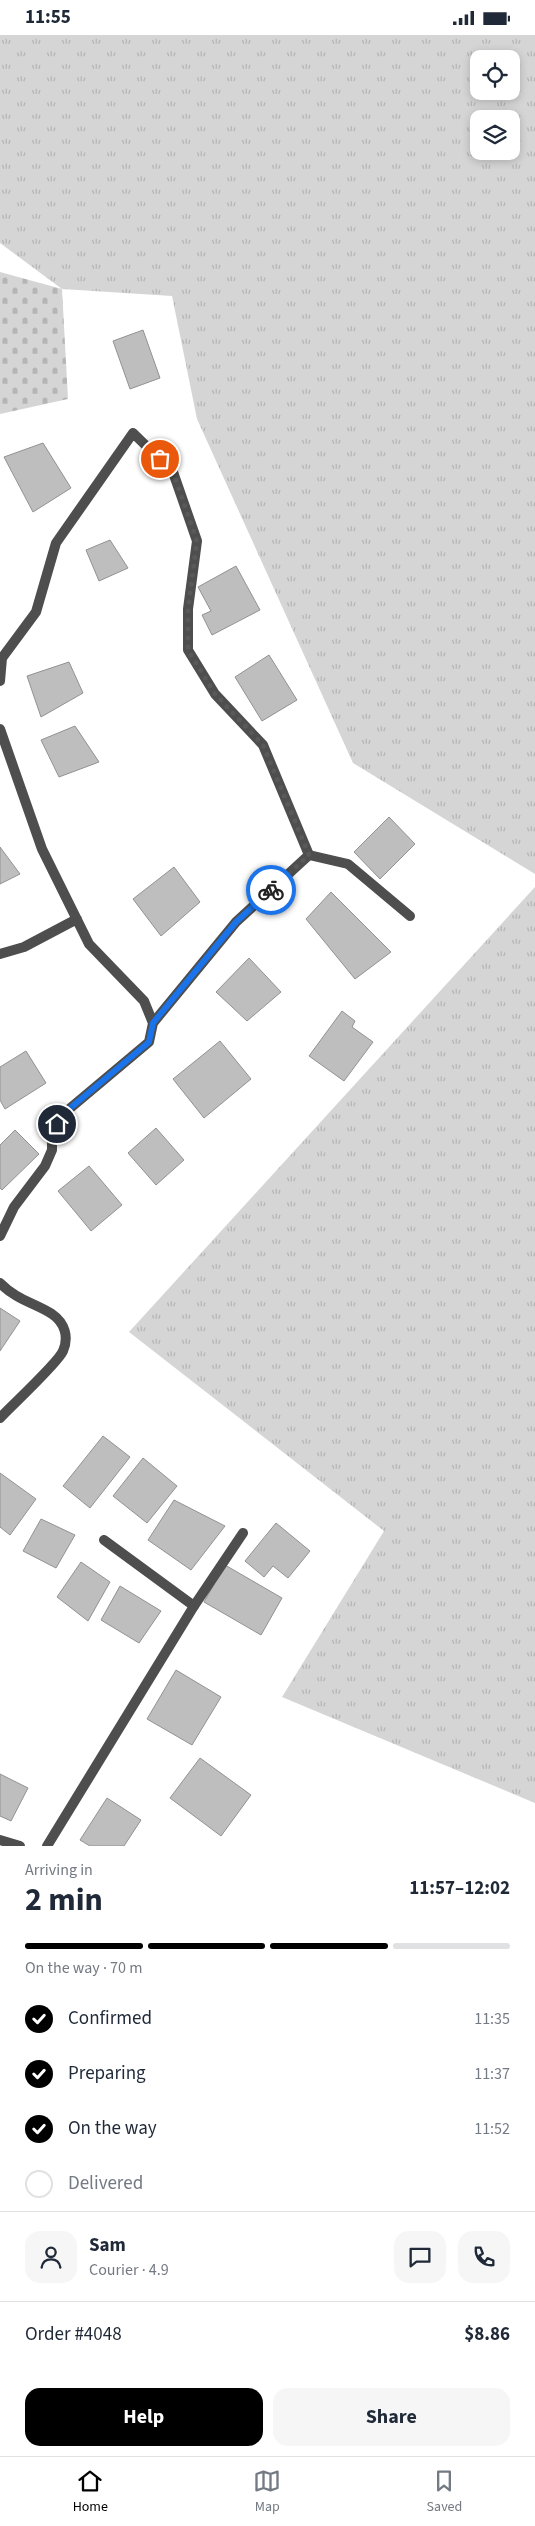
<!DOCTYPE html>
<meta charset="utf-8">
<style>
body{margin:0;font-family:"Source Sans 3",sans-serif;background:#f6f6f7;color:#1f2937;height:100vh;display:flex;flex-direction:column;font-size:19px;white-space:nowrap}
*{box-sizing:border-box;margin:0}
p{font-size:16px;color:#747a83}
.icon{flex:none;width:28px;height:28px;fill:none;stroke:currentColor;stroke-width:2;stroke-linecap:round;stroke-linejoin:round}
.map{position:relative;height:1811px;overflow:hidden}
.details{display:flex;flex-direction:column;background:#fff;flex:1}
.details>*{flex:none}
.fabs{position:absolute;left:470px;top:15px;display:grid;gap:10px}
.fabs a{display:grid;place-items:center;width:50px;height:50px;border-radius:10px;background:#fff;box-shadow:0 2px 8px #0003;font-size:25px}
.pin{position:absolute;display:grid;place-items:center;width:42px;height:42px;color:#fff;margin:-21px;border:2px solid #fff;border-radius:50%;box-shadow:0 1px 5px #0007}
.courier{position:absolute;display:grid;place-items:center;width:50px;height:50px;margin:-25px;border:4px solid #1a73e8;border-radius:50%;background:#fff;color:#222;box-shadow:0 1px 6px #0007}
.headline em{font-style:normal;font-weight:700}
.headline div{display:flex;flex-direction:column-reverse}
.headline{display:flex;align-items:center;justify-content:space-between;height:85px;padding:0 25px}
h1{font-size:32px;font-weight:700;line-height:38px}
.bar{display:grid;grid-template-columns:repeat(4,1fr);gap:8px 5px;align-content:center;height:60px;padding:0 25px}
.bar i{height:6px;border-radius:4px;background:#e0e1e3}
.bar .selected{background:#000}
.bar p{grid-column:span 4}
.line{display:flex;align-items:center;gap:12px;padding:0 25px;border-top:1px solid #e0e1e3}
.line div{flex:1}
.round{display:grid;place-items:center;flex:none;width:52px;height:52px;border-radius:15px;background:#f6f6f7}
ol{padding:0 25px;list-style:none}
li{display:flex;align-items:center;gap:15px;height:55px}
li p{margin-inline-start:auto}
li .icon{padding:5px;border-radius:50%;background:#000;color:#fff;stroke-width:4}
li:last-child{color:#747a83}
li i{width:28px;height:28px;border:2px solid #e0e1e3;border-radius:50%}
.primary-button{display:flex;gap:10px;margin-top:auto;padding:10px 25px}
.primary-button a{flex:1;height:58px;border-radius:15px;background:#000;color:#fff;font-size:20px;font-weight:700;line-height:58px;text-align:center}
.primary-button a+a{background:#f6f6f7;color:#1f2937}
.status{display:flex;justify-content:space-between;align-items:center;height:35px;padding:0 25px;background:#fff;direction:ltr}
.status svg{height:14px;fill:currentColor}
.menu{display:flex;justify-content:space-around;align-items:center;height:70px;border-top:1px solid #e0e1e3;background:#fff;font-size:14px;color:#747a83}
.menu a{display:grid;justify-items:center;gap:2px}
.menu .selected{color:#000}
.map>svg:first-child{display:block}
.grass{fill:url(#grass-tufts);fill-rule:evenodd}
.cemetery{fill:url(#cemetery-stones)}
.building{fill:#bebebe;stroke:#929292}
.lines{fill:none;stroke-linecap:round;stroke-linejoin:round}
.lane{stroke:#4e4e4e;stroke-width:10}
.street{stroke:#4e4e4e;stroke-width:10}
.done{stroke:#595959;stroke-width:5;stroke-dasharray:0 9}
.route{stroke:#1a73e8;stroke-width:6}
</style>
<div class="status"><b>11:55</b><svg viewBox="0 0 49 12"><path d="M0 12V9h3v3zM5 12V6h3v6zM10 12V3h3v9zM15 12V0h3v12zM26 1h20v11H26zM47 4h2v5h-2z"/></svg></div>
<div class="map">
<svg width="535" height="1811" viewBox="0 0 535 1811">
<defs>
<pattern id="grass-tufts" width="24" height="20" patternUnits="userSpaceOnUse" patternTransform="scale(1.25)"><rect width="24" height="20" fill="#d5d5d5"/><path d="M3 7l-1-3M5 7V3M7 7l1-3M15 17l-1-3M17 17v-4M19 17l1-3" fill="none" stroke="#b5b5b5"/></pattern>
<pattern id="cemetery-stones" width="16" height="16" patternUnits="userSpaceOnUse" patternTransform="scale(1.25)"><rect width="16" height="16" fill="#d5d5d5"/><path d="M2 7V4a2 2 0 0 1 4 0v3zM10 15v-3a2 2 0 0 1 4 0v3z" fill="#b5b5b5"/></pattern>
</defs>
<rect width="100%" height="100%" fill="#fff"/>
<path class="grass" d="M0 0H535V839L353 728 197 384 172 261 62 254 0 208ZM479 24H511V56H479ZM479 84H511V116H479Z
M535 852V1768L282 1662 384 1496 129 1297Z"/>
<path class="cemetery" d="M0 237 62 254 68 364 0 379Z"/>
<path class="building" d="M143 295 160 343 130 354 113 306Z
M43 408 71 453 33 477 4 422Z
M110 505 128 533 99 546 86 515Z
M236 531 260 575 212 600 202 580 211 576 198 552Z
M269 620 297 665 262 686 235 642Z
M69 627 83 658 41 682 27 641Z
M75 691 99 727 59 742 41 705Z
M389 782 415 809 380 844 354 817Z
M0 812 20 839 0 849Z
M174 832 200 867 161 901 133 864Z
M331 857 391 917 355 944 306 884Z
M249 923 281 957 247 986 216 957Z
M342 976 355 986 352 992 373 1007 344 1046 309 1021Z
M220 1006 251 1044 204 1083 173 1044Z
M26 1016 46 1048 5 1074 0 1065V1032Z
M156 1093 184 1125 156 1150 128 1118Z
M15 1095 39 1119 2 1155 0 1153V1110Z
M89 1131 122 1170 91 1196 58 1156Z
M0 1273 20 1286 0 1316Z
M103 1401 130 1422 90 1473 63 1451Z
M143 1423 177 1451 147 1488 113 1461Z
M0 1438 36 1464 10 1500 0 1492Z
M174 1465 225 1491 191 1535 148 1505Z
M41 1484 75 1500 56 1533 23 1516Z
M276 1488 310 1516 288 1543 273 1531 264 1542 245 1526Z
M81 1527 110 1547 88 1586 57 1562Z
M225 1530 282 1563 261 1600 204 1567Z
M120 1551 161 1576 139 1608 101 1585Z
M176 1635 221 1662 192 1710 147 1684Z
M200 1723 251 1760 221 1801 170 1763Z
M0 1739 28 1753 11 1786 0 1781Z
M107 1763 141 1785 124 1811H90L80 1805Z"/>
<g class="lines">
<path class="lane" d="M309 820 348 829 410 881
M47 1811 194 1571 104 1505"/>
<path class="street" d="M0 646 2 623 36 577 56 508 133 398 173 437 197 506 188 574V615L215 659 263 710 309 820 236 887 153 988
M0 694 42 814 89 909 144 966 153 988 149 1007 62 1080 52 1098V1115L45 1131 14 1172 0 1201
M0 919 24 912 77 884
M0 1248C18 1266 33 1267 52 1279 65 1288 69 1302 63 1316 58 1328 12 1370 0 1383
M194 1571 243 1498
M0 1805 20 1811"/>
</g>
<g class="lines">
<path class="done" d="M160 424 173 437 197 506 188 574V615L215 659 263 710 309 820 271 855"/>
<path class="route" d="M57 1089 62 1080 149 1007 153 988 236 887 271 855"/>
</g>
</svg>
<div class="fabs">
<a><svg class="icon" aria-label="locate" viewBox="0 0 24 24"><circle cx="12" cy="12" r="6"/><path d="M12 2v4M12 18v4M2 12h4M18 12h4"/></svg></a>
<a><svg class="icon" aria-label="layers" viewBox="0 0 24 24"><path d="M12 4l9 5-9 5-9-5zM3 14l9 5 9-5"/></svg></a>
</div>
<div class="pin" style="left:160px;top:424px;background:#ea580c"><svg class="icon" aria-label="bag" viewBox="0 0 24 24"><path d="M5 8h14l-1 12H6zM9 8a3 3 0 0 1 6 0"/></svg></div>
<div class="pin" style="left:57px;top:1089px;background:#1f2937"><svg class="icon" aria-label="home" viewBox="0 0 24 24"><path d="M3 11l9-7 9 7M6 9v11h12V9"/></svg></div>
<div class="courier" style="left:271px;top:855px"><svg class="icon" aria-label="bike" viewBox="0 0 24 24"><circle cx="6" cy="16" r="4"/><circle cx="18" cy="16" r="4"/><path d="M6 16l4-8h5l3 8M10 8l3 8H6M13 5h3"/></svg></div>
</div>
<section class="details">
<div class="headline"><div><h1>2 min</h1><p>Arriving in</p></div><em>11:57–12:02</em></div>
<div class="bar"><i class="selected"></i><i class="selected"></i><i class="selected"></i><i></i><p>On the way · 70 m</p></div>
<ol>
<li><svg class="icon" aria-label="check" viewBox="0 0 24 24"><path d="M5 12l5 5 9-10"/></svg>Confirmed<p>11:35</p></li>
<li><svg class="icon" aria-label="check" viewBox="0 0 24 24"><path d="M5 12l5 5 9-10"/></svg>Preparing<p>11:37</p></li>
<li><svg class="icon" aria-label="check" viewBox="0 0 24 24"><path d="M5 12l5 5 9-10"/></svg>On the way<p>11:52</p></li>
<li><i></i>Delivered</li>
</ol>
<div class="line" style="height:90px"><a class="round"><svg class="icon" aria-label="person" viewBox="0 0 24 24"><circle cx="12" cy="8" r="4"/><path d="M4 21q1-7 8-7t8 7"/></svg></a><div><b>Sam</b><p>Courier · 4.9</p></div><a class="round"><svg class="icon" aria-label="chat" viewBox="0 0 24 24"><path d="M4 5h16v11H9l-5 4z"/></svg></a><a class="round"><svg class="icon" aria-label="phone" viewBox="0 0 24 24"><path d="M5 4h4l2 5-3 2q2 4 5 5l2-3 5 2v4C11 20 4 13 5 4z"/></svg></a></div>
<div class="line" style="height:65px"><div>Order #4048</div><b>$8.86</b></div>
<div class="primary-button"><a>Help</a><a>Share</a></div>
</section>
<nav class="menu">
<a class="selected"><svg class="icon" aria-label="home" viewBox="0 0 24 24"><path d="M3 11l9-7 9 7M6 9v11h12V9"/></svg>Home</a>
<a><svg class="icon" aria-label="map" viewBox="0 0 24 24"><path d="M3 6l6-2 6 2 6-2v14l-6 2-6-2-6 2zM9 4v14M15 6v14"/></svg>Map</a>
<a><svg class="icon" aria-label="saved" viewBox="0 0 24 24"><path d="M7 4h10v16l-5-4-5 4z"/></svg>Saved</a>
</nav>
